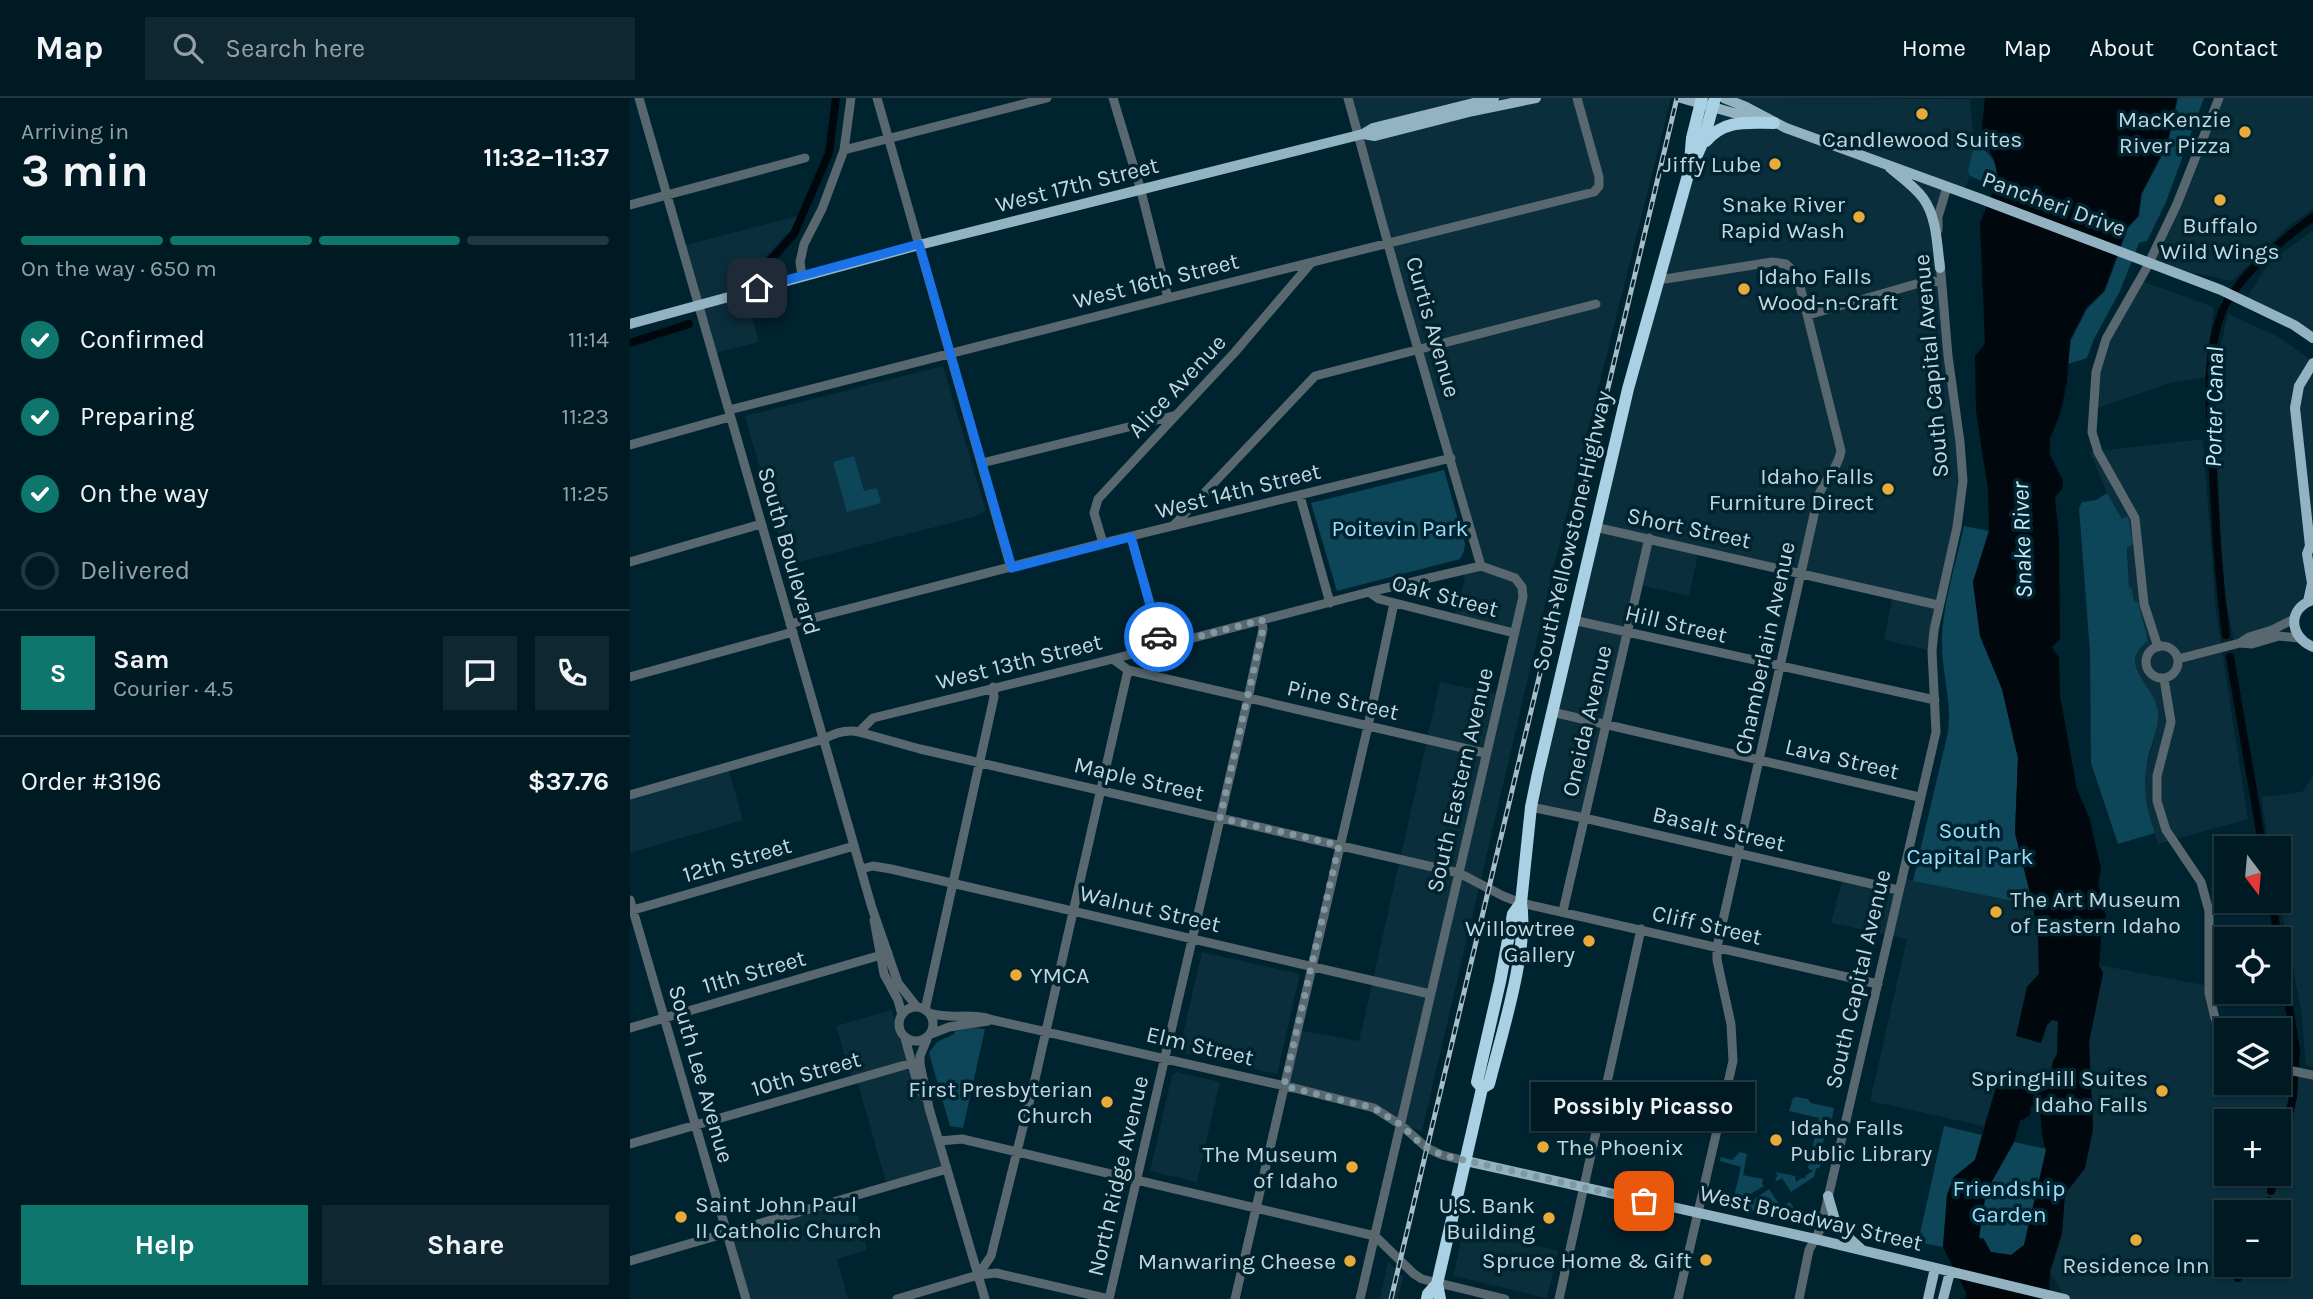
<!DOCTYPE html>
<meta charset="utf-8">
<style>
body{margin:0;font-family:Karla,sans-serif;background:#0e2731;color:#f1f3f6;height:100vh;display:flex;flex-direction:column;font-size:26px;white-space:nowrap}
*{box-sizing:border-box;margin:0}
p{font-size:23px;color:#95a1a6}
.icon{flex:none;width:38px;height:38px;fill:none;stroke:currentColor;stroke-width:2;stroke-linecap:round;stroke-linejoin:round}
.map{position:relative;flex:1;overflow:hidden}
.drawer{display:flex;flex-direction:column;background:#001a24;width:630px}
.drawer>*{flex:none}
.needle{width:46px;rotate:164deg}
.controls{position:absolute;left:1584px;top:738px;display:grid;gap:14px}
.controls a{display:grid;place-items:center;width:77px;height:77px;border-radius:0px;background:#001a24;box-shadow:0 2px 5px #0004,0 0 0 2px #223841;font-size:35px}
.pin{position:absolute;display:grid;place-items:center;width:60px;height:60px;color:#fff;margin:-30px;border-radius:14px;box-shadow:0 4px 10px #0006}
.courier{position:absolute;display:grid;place-items:center;width:70px;height:70px;margin:-35px;border:5px solid #1a73e8;border-radius:50%;background:#fff;color:#222;box-shadow:0 2px 9px #0007}
.bubble{position:absolute;height:49px;border-radius:0px;background:#001a24;box-shadow:0 2px 5px #0004,0 0 0 2px #223841;font-size:23px;font-weight:700;line-height:49px;text-align:center}
.headline em{font-style:normal;font-weight:700}
.headline div{display:flex;flex-direction:column-reverse}
.headline{display:flex;align-items:center;justify-content:space-between;height:119px;padding:0 21px}
h1{font-size:46px;font-weight:700;line-height:52px}
.bar{display:grid;grid-template-columns:repeat(4,1fr);gap:10px 7px;align-content:center;height:84px;padding:0 21px}
.bar i{height:9px;border-radius:5px;background:#223841}
.bar .on{background:#0f766e}
.bar p{grid-column:span 4}
.line{display:flex;align-items:center;gap:18px;padding:0 21px;border-top:2px solid #223841}
.line div{flex:1}
.round{display:grid;place-items:center;flex:none;width:74px;height:74px;border-radius:0px;background:#0e2731}
ol{padding:0 21px;list-style:none}
li{display:flex;align-items:center;gap:21px;height:77px}
li p{margin-inline-start:auto}
li .icon{padding:7px;border-radius:50%;background:#0f766e;color:#fff;stroke-width:4}
li:last-child{color:#95a1a6}
li i{width:38px;height:38px;border:4px solid #223841;border-radius:50%}
.action{display:flex;gap:14px;margin-top:auto;padding:14px 21px}
.action a{flex:1;height:80px;border-radius:0px;background:#0f766e;color:#fff;font-size:28px;font-weight:700;line-height:80px;text-align:center}
.action a+a{background:#0e2731;color:#f1f3f6}
header{display:flex;align-items:center;gap:42px;box-sizing:border-box;height:98px;padding:0 35px;background:#001a24;border-bottom:2px solid #223841}
header strong{font-size:33px}
nav{display:flex;gap:38px;margin-inline-start:auto;font-size:24px}
.search{width:490px;height:63px;background:#0e2731;display:flex;align-items:center;gap:18px;box-sizing:border-box;padding:0 24px;border-radius:0px;color:#95a1a6;font-size:26px}
main{display:flex;flex:1;min-height:0}
.map>svg:first-child{display:block}
.built{fill:#0b2e3c;fill-rule:evenodd}
.green{fill:#0d4659}
.water{fill:#00080e;fill-rule:evenodd}
.lines{fill:none;stroke-linecap:round;stroke-linejoin:round}
.canal{stroke:#00080e;stroke-width:8}
.minor{stroke:#59686f;stroke-width:9}
.major{stroke:#93b3c2;stroke-width:10}
.highway{stroke:#aad1e3;stroke-width:12}
.rail-casing{stroke:#a7bcc6;stroke-width:5}
.rail{stroke:#002330;stroke-width:2.5;stroke-dasharray:8;stroke-linecap:butt}
.done{stroke:#7f98a2;stroke-width:7;stroke-dasharray:0 12.6}
.route{stroke:#1a73e8;stroke-width:9}
.poi-dot{fill:#eaaa39;stroke:#002330;stroke-width:2.5}
.labels{text-anchor:middle;dominant-baseline:central;stroke-width:7;stroke-linejoin:round;paint-order:stroke}
.poi-label{font-size:23px;fill:#c4d7e0;stroke:#002330;text-anchor:end}
.street-label{font-size:23px;fill:#c4d7e0;stroke:#002330}
.park-label{font-size:23px;fill:#9bddfa;stroke:#002330}
.water-label{font-size:24px;font-style:italic;fill:#cbeaf9;stroke:#002330}
</style>
<header>
<strong>Map</strong>
<div class="search"><svg class="icon" aria-label="search" viewBox="0 0 24 24"><circle cx="10" cy="10" r="6"/><path d="M15 15l6 6"/></svg>Search here</div>
<nav><a>Home</a><a>Map</a><a>About</a><a>Contact</a></nav>
</header>
<main>
<section class="drawer">
<div class="headline"><div><h1>3 min</h1><p>Arriving in</p></div><em>11:32–11:37</em></div>
<div class="bar"><i class="on"></i><i class="on"></i><i class="on"></i><i></i><p>On the way · 650 m</p></div>
<ol>
<li><svg class="icon" aria-label="check" viewBox="0 0 24 24"><path d="M5 12l5 5 9-10"/></svg>Confirmed<p>11:14</p></li>
<li><svg class="icon" aria-label="check" viewBox="0 0 24 24"><path d="M5 12l5 5 9-10"/></svg>Preparing<p>11:23</p></li>
<li><svg class="icon" aria-label="check" viewBox="0 0 24 24"><path d="M5 12l5 5 9-10"/></svg>On the way<p>11:25</p></li>
<li><i></i>Delivered</li>
</ol>
<div class="line" style="height:126px"><b class="round" style="background:#0f766e;color:#fff">S</b><div><b>Sam</b><p>Courier · 4.5</p></div><a class="round"><svg class="icon" aria-label="chat" viewBox="0 0 24 24"><path d="M4 5h16v11H9l-5 4z"/></svg></a><a class="round"><svg class="icon" aria-label="phone" viewBox="0 0 24 24"><path d="M5 4h4l2 5-3 2q2 4 5 5l2-3 5 2v4C11 20 4 13 5 4z"/></svg></a></div>
<div class="line" style="height:91px"><div>Order #3196</div><b>$37.76</b></div>
<div class="action"><a>Help</a><a>Share</a></div>
</section>
<div class="map">
<svg width="1683" height="1201" viewBox="0 0 1683 1201">
<rect width="100%" height="100%" fill="#002330"/>
<path class="built" d="M718 0H1041L931 439 792 1033 771 1027 755 1016 655 988 668 932 729 943 810 584 869 596 884 536 824 521 835 481 833 472 851 468Z
M1094 0 1340 1 1344 46 1338 73 1340 78 1333 95 1317 89 1311 106V185L1333 383 1302 553 1254 542 1263 496 1069 452 1059 498 1009 487 954 720 908 710 927 615 970 431 1058 77Z
M1584 0H1683V111L1661 126 1602 183 1518 165Z
M168 118 161 132 122 173 127 190 73 206 118 203 129 244 82 256 51 148Z
M1683 132V240L1615 202 1639 165Z
M1509 182 1581 208 1584 212 1575 279 1540 285 1462 312 1470 256Z
M1598 216 1647 238 1683 263V448H1680L1682 468 1673 498 1659 527 1604 543 1592 486 1586 307 1589 254Z
M313 268 356 413 344 419 157 467 115 318Z
M1573 341 1586 513 1618 721 1528 746 1519 721 1515 695 1516 671 1526 635 1520 593 1508 577 1505 568 1506 557 1510 548 1517 543V538L1504 504 1502 491H1499L1497 418 1493 422 1477 395 1460 354Z
M98 669 113 722 0 755V697Z
M1683 678V969L1676 967 1671 912 1649 801 1648 751H1639L1631 699 1672 694Z
M1271 778 1283 783 1403 807 1408 842 1409 876 1397 889 1411 945 1417 927 1422 922 1428 923 1427 956 1423 963 1418 991 1412 994 1403 993 1400 991 1377 986 1375 991 1366 989 1354 1028 1240 1003 1277 841 1201 825 1213 779 1268 792Z
M572 854 670 876 647 976 549 954Z
M1469 867 1579 888 1596 939V985H1648L1649 970 1683 978V1201H1436L1420 1174 1432 1135 1435 1096 1455 1070 1463 1031 1459 944 1473 875ZM1596 1024H1648V1076H1596ZM1596 1115H1648V1167H1596Z
M262 912 267 931 275 940 317 1071 257 1088 227 982 222 983 206 928Z
M546 974 590 984 567 1084 520 1073 542 977Z
M223 1098 237 1152 207 1161 218 1201H115L96 1135Z
M834 1131 928 1153 917 1200 823 1178Z
M758 1164 773 1179 768 1201H750Z"/>
<path class="green" d="M1548 0H1574L1536 104 1517 143 1509 145 1490 193 1464 241 1457 260 1438 266 1441 242 1457 211 1475 193 1498 130 1509 118 1512 96 1538 46Z
M1344 46C1361 53 1373 71 1365 89L1340 78 1338 73Z
M224 358 234 393 247 390 251 405 217 414 203 364Z
M814 372 835 446 834 453 830 461 707 493 681 405Z
M1477 395 1492 421 1498 418 1503 446 1497 450 1499 490 1502 491 1504 503 1508 504 1517 538V543C1486 569 1525 586 1528 614 1529 628 1523 642 1519 656 1512 684 1515 709 1525 735L1488 746 1461 665 1460 555 1449 410 1452 404 1466 402Z
M1334 428 1359 433 1343 484 1350 538 1372 591 1388 660 1385 735 1403 807 1283 783 1318 634C1322 603 1312 576 1312 546 1312 507 1326 466 1334 428Z
M345 930 355 931 333 1030 320 1028 299 955 307 944 324 936 325 933Z
M1167 999 1178 1001 1181 1005 1204 1010 1202 1020 1198 1023 1192 1049 1194 1053 1190 1069 1186 1071 1184 1079 1161 1094 1152 1080 1147 1083 1145 1080 1148 1078 1145 1074 1165 1078 1166 1084 1172 1080H1175L1176 1077 1183 1073 1178 1070 1189 1020 1159 1013 1163 1000Z
M1314 1028 1352 1037 1345 1062 1324 1079 1317 1097 1313 1149 1288 1144Z
M1384 1044 1417 1051 1394 1147 1381 1157 1361 1154 1353 1140 1351 1141 1349 1139 1356 1094Z
M1110 1054 1117 1056 1113 1077 1133 1081 1132 1086 1134 1088 1102 1107 1111 1069 1090 1063 1091 1059 1102 1062Z
M1139 1091 1151 1109 1160 1104 1170 1120 1167 1123 1111 1110Z"/>
<path class="water" d="M1355 0H1547L1537 45 1511 96 1508 118 1497 130 1474 193 1456 210 1440 242 1437 283 1431 313 1420 341V357L1433 383 1432 391 1425 399 1429 441 1430 541 1422 549 1429 560 1430 597 1447 691 1460 722 1471 771 1468 785 1476 819 1472 829 1469 867 1473 875 1459 944 1463 1031 1455 1070 1435 1096 1432 1135 1420 1174 1419 1201H1335L1336 1195 1313 1149 1317 1097 1324 1079 1345 1062 1366 989 1374 991 1376 986 1400 991C1405 995 1412 994 1418 991L1423 963 1427 956 1428 923 1422 922 1417 927 1411 945 1386 938 1397 889 1409 876 1408 841 1403 807 1385 735 1388 660 1372 591 1350 538 1343 484 1359 433 1358 392 1346 313 1345 258 1355 246 1350 125 1368 81 1364 61 1355 45 1352 30ZM1401 1008H1408C1413 1023 1410 1037 1416 1052L1394 1147 1381 1157 1361 1154 1353 1140 1351 1141 1349 1139 1356 1094 1384 1044 1390 1023 1400 1017Z"/>
<g class="lines">
<path class="canal" d="M126 174 136 167 164 136 199 55 206 0
M0 245 59 226
M1596 537C1588 477 1585 418 1582 357 1580 310 1574 259 1592 214 1605 181 1654 140 1683 119
M1600 559 1633 751
M1642 803 1666 953 1663 999 1648 1066
M1641 1093 1646 1076
M1634 1115 1639 1103
M1608 1180 1613 1168"/>
<path class="minor" d="M9 0 242 810 268 885 287 909
M247 0 381 470
M483 0 511 93 538 200
M718 0 771 193 851 468
M214 52 417 0
M0 107 175 60
M1308 132V119L1317 89
M172 178 170 164 174 146 192 111 214 52 221 0
M1029 179 1035 181 1142 164 1156 166 1167 176 1211 353C1208 371 1194 381 1188 399L1087 849V862L1101 926 1103 963 1048 1201
M1178 217 1300 182 1311 185
M99 312 538 200 964 94 969 88V79L947 0
M0 347 100 319
M352 365 543 318
M670 398 700 505
M544 427 685 278 966 206
M965 429 1308 507
M501 439 532 548
M473 445 464 415 468 401 605 254 681 165
M0 464 131 426
M739 494 749 501 884 535
M943 522 1305 602
M160 526 473 445 821 360
M1610 545 1619 539 1642 532 1664 521
M1516 564a16 16 0 1 1 32 0a16 16 0 1 1-32 0Z
M1528 549 1514 506 1505 420 1468 354 1462 334 1466 274 1476 241 1516 171 1547 106 1589 0
M483 561 498 572 855 655
M1548 561 1610 545 1622 546 1649 538 1669 540
M0 579 163 534
M1534 581 1541 624 1527 678V703L1536 732 1571 784 1579 813V895L1585 920 1596 939
M922 614 1289 699
M229 634 290 651 829 775 873 798 891 805 1248 886
M0 697 194 641C205 635 216 631 229 634L243 620 483 561 739 494 851 468 885 480 892 489 893 499 730 1201
M901 709 954 720 1268 792
M231 771 243 768 261 771 800 896
M0 802 116 1201
M0 813 224 748
M933 813 1019 440
M244 822 254 876 268 902 272 917
M269 926a17 17 0 1 1 34 0a17 17 0 1 1-34 0Z
M295 912 364 599 363 589
M299 915C321 922 342 914 363 922L664 990 744 1010 771 1027 797 1050 812 1057 836 1063
M0 930 258 855
M301 936 319 929 358 923
M275 940 287 984 294 999
M297 941 290 958V966L299 1010 355 1201
M1648 970 1683 977
M309 1043 332 1041 745 1138 784 1176 792 1181 875 1201
M0 1046 282 965
M0 1163 317 1071
M348 1177 361 1158 406 977 498 572
M267 1201 348 1177 366 1175 479 1201 618 600 633 531 632 522
M605 1201 738 628 764 505
M929 1201 1011 831
M1169 1201 1179 1152 1191 1130 1306 634 1302 553 1304 532 1327 429 1333 383 1330 344 1318 258 1310 164"/>
<path class="major" d="M1051 0 1128 22
M1094 0 1116 9 1156 30 1351 101 1591 192 1664 227 1683 240
M733 36 745 38 843 13 906 0
M1260 70C1271 79 1284 88 1293 100 1307 119 1307 147 1310 170
M0 226 289 147 733 36 743 30 864 0
M1683 502C1657 510 1659 539 1683 549
M1678 503 1682 485 1677 456 1680 448 1665 310 1669 288 1683 265
M836 1063 1185 1141 1435 1201
M1198 1098 1207 1129 1231 1151
M1298 1201 1305 1170
M1313 1201 1320 1174"/>
<path class="highway" d="M1076 43C1095 21 1117 25 1144 25
M1060 63 1062 40 1072 0
M852 990 847 984 870 884 883 816 891 805
M797 1201 798 1196 807 1186
M810 1201 807 1186 850 999 852 990 859 986C871 938 899 852 891 805L901 709 908 675 998 291 1058 77 1074 41 1085 0"/>
<g class="rail-casing">
<path id="rail" d="M761 1201 1047 0"/>
</g>
<use href="#rail" class="rail"/>
</g>
<g class="lines">
<path class="done" d="M529 539 532 548 632 522 633 531 590 720 709 747 654 988 744 1010 771 1027 793 1048 812 1057 1014 1103"/>
<path class="route" d="M127 190 289 146 382 470 501 439 529 539"/>
</g>
<g class="poi-dot">
<circle cx="1292" cy="16" r="7"/>
<circle cx="1615" cy="34" r="7"/>
<circle cx="1145" cy="66" r="7"/>
<circle cx="1590" cy="102" r="7"/>
<circle cx="1229" cy="119" r="7"/>
<circle cx="1114" cy="191" r="7"/>
<circle cx="1258" cy="391" r="7"/>
<circle cx="1366" cy="814" r="7"/>
<circle cx="959" cy="843" r="7"/>
<circle cx="386" cy="877" r="7"/>
<circle cx="1532" cy="993" r="7"/>
<circle cx="477" cy="1004" r="7"/>
<circle cx="1146" cy="1042" r="7"/>
<circle cx="913" cy="1049" r="7"/>
<circle cx="722" cy="1069" r="7"/>
<circle cx="51" cy="1119" r="7"/>
<circle cx="919" cy="1120" r="7"/>
<circle cx="1506" cy="1142" r="7"/>
<circle cx="1076" cy="1162" r="7"/>
<circle cx="720" cy="1163" r="7"/>
</g>
<g class="labels">
<g class="poi-label">
<text x="1601" y="21">MacKenzie<tspan x="1601" dy="26">River Pizza</tspan></text>
<text x="1292" y="41" text-anchor="middle">Candlewood Suites</text>
<text x="1131" y="66">Jiffy Lube</text>
<text x="1215" y="106">Snake River<tspan x="1215" dy="26">Rapid Wash</tspan></text>
<text x="1590" y="127" text-anchor="middle">Buffalo<tspan x="1590" dy="26">Wild Wings</tspan></text>
<text x="1128" y="178" text-anchor="start">Idaho Falls<tspan x="1128" dy="26">Wood-n-Craft</tspan></text>
<text x="1244" y="378">Idaho Falls<tspan x="1244" dy="26">Furniture Direct</tspan></text>
<text x="1380" y="801" text-anchor="start">The Art Museum<tspan x="1380" dy="26">of Eastern Idaho</tspan></text>
<text x="945" y="830">Willowtree<tspan x="945" dy="26">Gallery</tspan></text>
<text x="400" y="877" text-anchor="start">YMCA</text>
<text x="1518" y="980">SpringHill Suites<tspan x="1518" dy="26">Idaho Falls</tspan></text>
<text x="463" y="991">First Presbyterian<tspan x="463" dy="26">Church</tspan></text>
<text x="1160" y="1029" text-anchor="start">Idaho Falls<tspan x="1160" dy="26">Public Library</tspan></text>
<text x="927" y="1049" text-anchor="start">The Phoenix</text>
<text x="708" y="1056">The Museum<tspan x="708" dy="26">of Idaho</tspan></text>
<text x="65" y="1106" text-anchor="start">Saint John Paul<tspan x="65" dy="26">II Catholic Church</tspan></text>
<text x="905" y="1107">U.S. Bank<tspan x="905" dy="26">Building</tspan></text>
<text x="1062" y="1162">Spruce Home &amp; Gift</text>
<text x="706" y="1163">Manwaring Cheese</text>
<text x="1506" y="1167" text-anchor="middle">Residence Inn</text>
</g>
<g class="street-label">
<text transform="translate(447 87) rotate(-14)">West 17th Street</text>
<text transform="translate(1424 106) rotate(20)">Pancheri Drive</text>
<text transform="translate(526 183) rotate(-14)">West 16th Street</text>
<text transform="translate(803 229) rotate(74)">Curtis Avenue</text>
<text transform="translate(1301 268) rotate(-95)">South Capital Avenue</text>
<text transform="translate(547 288) rotate(-47)">Alice Avenue</text>
<text transform="translate(608 393) rotate(-14)">West 14th Street</text>
<text transform="translate(1059 430) rotate(12)">Short Street</text>
<text transform="translate(942 433) rotate(-77)">South Yellowstone Highway</text>
<text transform="translate(159 453) rotate(74)">South Boulevard</text>
<text transform="translate(815 498) rotate(15)">Oak Street</text>
<text transform="translate(1046 526) rotate(13)">Hill Street</text>
<text transform="translate(1135 550) rotate(-78)">Chamberlain Avenue</text>
<text transform="translate(389 564) rotate(-14)">West 13th Street</text>
<text transform="translate(713 602) rotate(13)">Pine Street</text>
<text transform="translate(957 623) rotate(-77)">Oneida Avenue</text>
<text transform="translate(1212 661) rotate(13)">Lava Street</text>
<text transform="translate(509 681) rotate(13)">Maple Street</text>
<text transform="translate(830 682) rotate(-77)">South Eastern Avenue</text>
<text transform="translate(1089 731) rotate(13)">Basalt Street</text>
<text transform="translate(107 762) rotate(-16)">12th Street</text>
<text transform="translate(520 811) rotate(13)">Walnut Street</text>
<text transform="translate(1077 827) rotate(13)">Cliff Street</text>
<text transform="translate(124 874) rotate(-16)">11th Street</text>
<text transform="translate(1228 881) rotate(-77)">South Capital Avenue</text>
<text transform="translate(570 948) rotate(13)">Elm Street</text>
<text transform="translate(71 976) rotate(74)">South Lee Avenue</text>
<text transform="translate(176 976) rotate(-16)">10th Street</text>
<text transform="translate(488 1078) rotate(-77)">North Ridge Avenue</text>
<text transform="translate(1181 1120) rotate(13)">West Broadway Street</text>
</g>
<g class="park-label">
<text x="770" y="430">Poitevin Park</text>
<text x="1340" y="732">South<tspan x="1340" dy="26">Capital Park</tspan></text>
<text x="1379" y="1090">Friendship<tspan x="1379" dy="26">Garden</tspan></text>
</g>
<g class="water-label">
<text transform="translate(1584 309) rotate(-89)">Porter Canal</text>
<text transform="translate(1392 442) rotate(-92)">Snake River</text>
</g>
</g>
</svg>
<div class="controls">
<a><svg class="needle" viewBox="-14 -14 28 28"><path d="M0-13l5 13h-10z" fill="#e53935"/><path d="M0 13l5-13h-10z" fill="#95a1a6"/></svg></a>
<a><svg class="icon" aria-label="locate" viewBox="0 0 24 24"><circle cx="12" cy="12" r="6"/><path d="M12 2v4M12 18v4M2 12h4M18 12h4"/></svg></a>
<a><svg class="icon" aria-label="layers" viewBox="0 0 24 24"><path d="M12 4l9 5-9 5-9-5zM3 14l9 5 9-5"/></svg></a>
<a>+</a>
<a>−</a>
</div>
<div class="pin" style="left:1014px;top:1103px;background:#ea580c"><svg class="icon" aria-label="bag" viewBox="0 0 24 24"><path d="M5 8h14l-1 12H6zM9 8a3 3 0 0 1 6 0"/></svg></div>
<div class="pin" style="left:127px;top:190px;background:#1f2937"><svg class="icon" aria-label="home" viewBox="0 0 24 24"><path d="M3 11l9-7 9 7M6 9v11h12V9"/></svg></div>
<div class="courier" style="left:529px;top:539px"><svg class="icon" aria-label="car" viewBox="0 0 24 24"><path d="M5 17H2v-5l4-1 3-4h7l3 4 3 1v5h-3M9 17h6M6 11h13"/><circle cx="7" cy="17" r="2"/><circle cx="17" cy="17" r="2"/></svg></div>
<div class="bubble" style="left:901px;top:984px;width:224px">Possibly Picasso</div>
</div>
</main>
